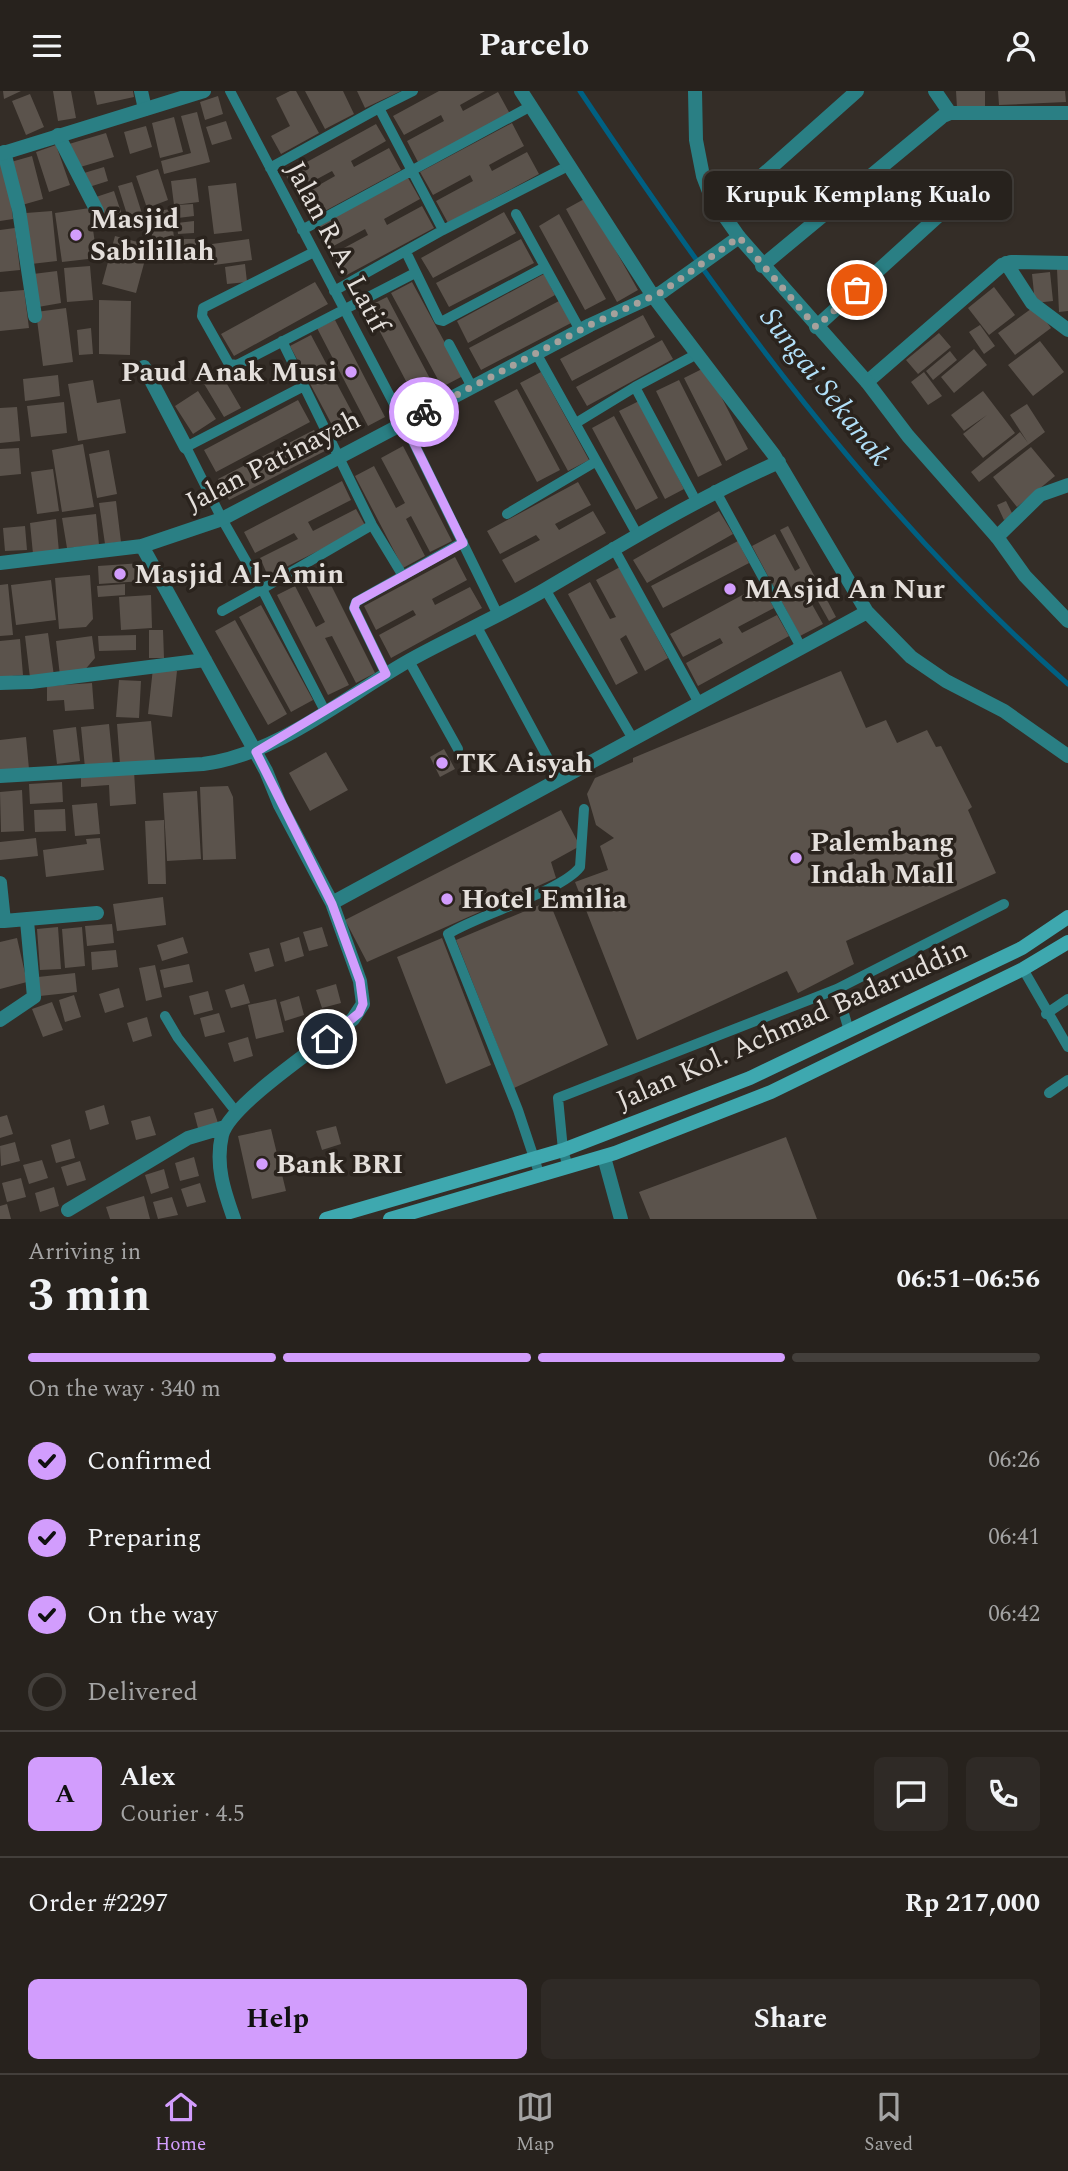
<!DOCTYPE html>
<meta charset="utf-8">
<style>
body{margin:0;font-family:Spectral,serif;background:#2f2a26;color:#f1f3f6;height:100vh;display:flex;flex-direction:column;font-size:26px;white-space:nowrap}
*{box-sizing:border-box;margin:0}
p{font-size:23px;color:#a4a4a4}
.icon{flex:none;width:38px;height:38px;fill:none;stroke:currentColor;stroke-width:2;stroke-linecap:round;stroke-linejoin:round}
.map{position:relative;height:1128px;overflow:hidden}
.details{display:flex;flex-direction:column;background:#27221d;flex:1}
.details>*{flex:none}
.pin{position:absolute;display:grid;place-items:center;width:60px;height:60px;color:#fff;margin:-30px;border:4px solid #fff;border-radius:50%;box-shadow:0 2px 7px #0007}
.courier{position:absolute;display:grid;place-items:center;width:70px;height:70px;margin:-35px;border:5px solid #d29dfd;border-radius:50%;background:#fff;color:#222;box-shadow:0 2px 9px #0007}
.bubble{position:absolute;height:49px;border-radius:10px;background:#27221d;box-shadow:0 2px 5px #0004,0 0 0 2px #433f3b;font-size:23px;font-weight:700;line-height:49px;text-align:center}
.head em{font-style:normal;font-weight:700}
.head div{display:flex;flex-direction:column-reverse}
.head{display:flex;align-items:center;justify-content:space-between;height:119px;padding:0 28px}
h1{font-size:46px;font-weight:700;line-height:52px}
.bar{display:grid;grid-template-columns:repeat(4,1fr);gap:10px 7px;align-content:center;height:84px;padding:0 28px}
.bar i{height:9px;border-radius:5px;background:#433f3b}
.bar .active{background:#d29dfd}
.bar p{grid-column:span 4}
.line{display:flex;align-items:center;gap:18px;padding:0 28px;border-top:2px solid #433f3b}
.line div{flex:1}
.round{display:grid;place-items:center;flex:none;width:74px;height:74px;border-radius:10px;background:#2f2a26}
ol{padding:0 28px;list-style:none}
li{display:flex;align-items:center;gap:21px;height:77px}
li p{margin-inline-start:auto}
li .icon{padding:7px;border-radius:50%;background:#d29dfd;color:#111;stroke-width:4}
li:last-child{color:#a4a4a4}
li i{width:38px;height:38px;border:4px solid #433f3b;border-radius:50%}
.action{display:flex;gap:14px;margin-top:auto;padding:14px 28px}
.action a{flex:1;height:80px;border-radius:10px;background:#d29dfd;color:#111;font-size:28px;font-weight:700;line-height:80px;text-align:center}
.action a+a{background:#2f2a26;color:#f1f3f6}
header{display:flex;justify-content:space-between;align-items:center;height:91px;padding:0 28px;background:#27221d;font-size:32px;font-weight:700}
.menu{display:flex;justify-content:space-around;align-items:center;height:98px;border-top:2px solid #433f3b;background:#27221d;font-size:19px;color:#a4a4a4}
.menu a{display:grid;justify-items:center;gap:4px}
.menu .active{color:#d29dfd}
.map>svg:first-child{display:block}
.lines{fill:none;stroke-linecap:round;stroke-linejoin:round}
.stream{stroke:#006082;stroke-width:5}
.building{fill:#5b534c}
.service{stroke:#2a7f84;stroke-width:10}
.minor{stroke:#2a7f84;stroke-width:14}
.tertiary{stroke:#2a7f84;stroke-width:14}
.secondary{stroke:#3ea8af;stroke-width:14}
.done{stroke:#a6a19c;stroke-width:7;stroke-dasharray:0 12.6}
.route{stroke:#d29dfd;stroke-width:9}
.poi-dot{fill:#d29dfd;stroke:#2a231d;stroke-width:2.5}
.labels{text-anchor:middle;dominant-baseline:central;stroke-width:7;stroke-linejoin:round;paint-order:stroke}
.poi-label{font-size:28px;font-weight:bold;fill:#e4dfdb;stroke:#2a231d;text-anchor:start}
.street-label{font-size:28px;fill:#e4dfdb;stroke:#2a231d}
.water-label{font-size:30px;font-style:italic;fill:#b1dff8;stroke:#2a231d}
</style>
<header><svg class="icon" aria-label="menu" viewBox="0 0 24 24"><path d="M4 6h16M4 12h16M4 18h16"/></svg>Parcelo<svg class="icon" aria-label="person" viewBox="0 0 24 24"><circle cx="12" cy="8" r="4"/><path d="M4 21q1-7 8-7t8 7"/></svg></header>
<div class="map">
<svg width="1068" height="1128" viewBox="0 0 1068 1128">
<rect width="100%" height="100%" fill="#342d27"/>
<g class="lines">
<path class="stream" d="M580 0C722 213 875 423 1068 593"/>
</g>
<path class="building" d="M3 0H21L4 8Z
M53 0H71L76 27 58 30Z
M94 0H133L134 6 97 14Z
M290 0H296L319 42 281 63 271 45 290 35 276 7Z
M305 0H343L354 23 325 38Z
M357 0H401L365 17Z
M439 0H485L460 14 463 20 498 1 510 23 419 73 407 50 444 30 441 24 404 44 393 25Z
M956 0H985V16L957 17Z
M998 0H1065L1066 11 999 14Z
M30 3 44 36 26 44 12 10Z
M218 5 223 23 205 29 200 11Z
M197 21 210 71 164 83 161 70 191 62 181 25Z
M174 26 183 61 160 67 152 32Z
M226 30 232 48 212 54 206 36Z
M512 32 524 55 489 74 492 80 527 61 539 83 448 132 436 110 473 90 470 84 433 104 420 81Z
M376 33 386 50 351 70 354 76 389 57 401 79 310 128 298 106 335 85 332 80 295 100 285 83Z
M146 35 152 56 130 63 124 41Z
M106 42 114 66 77 77 69 53Z
M56 54 70 94 49 101 36 61Z
M32 65 43 108 22 114 11 71Z
M0 71 9 96 13 128 0 130Z
M104 76 108 90 89 96 84 82Z
M158 78 168 109 147 117 136 85Z
M407 85 420 108 384 128 387 134 422 115 434 137 343 186 331 164 368 144 365 138 328 158 315 135Z
M196 87 199 111 174 114 171 90Z
M132 91 144 129 130 133 118 95Z
M236 92 242 140 214 143 208 95Z
M114 100 125 133 107 139 96 106Z
M586 107 638 199 617 211 566 118Z
M193 113 194 125 178 127 177 114Z
M90 117 97 167 62 171 55 122Z
M171 118 176 167 155 169 149 121Z
M52 120 57 170 31 173 26 122Z
M504 121 516 142 433 187 421 167Z
M559 123 606 208 585 219 539 135Z
M194 130V142L178 143 177 132Z
M15 137 20 179 0 181V139Z
M115 145 149 154 136 202 102 193Z
M181 148H196V167H182Z
M249 148 252 169 214 174 212 153Z
M521 148 534 172 449 216 436 192Z
M245 173 247 191 227 193 225 176Z
M90 175 93 209 67 211 64 177Z
M1057 178H1068V220L1059 221Z
M57 180 61 212 38 216 33 183Z
M1050 181 1053 210 1035 212 1032 183Z
M544 183 555 204 468 252 457 230Z
M315 191 328 213 234 265 221 243Z
M412 191 463 285 442 296 391 202Z
M994 196 1015 224 989 244 968 217Z
M24 199 29 237 0 240V201Z
M387 206 437 301 417 311 367 216Z
M99 209 131 210 130 264 99 263Z
M559 210 571 232 481 279 469 257Z
M1035 215 1051 237 1015 264 998 242Z
M66 217 73 271 43 275 36 221Z
M643 224 655 246 572 290 560 268Z
M335 229 385 326 368 335 317 237Z
M980 234 995 255 984 263 969 241Z
M91 237 93 263 79 264 77 239Z
M939 242 951 256 918 283 906 269Z
M311 244 361 338 340 349 290 255Z
M662 249 673 268 587 315 576 296Z
M1040 250 1064 281 1033 305 1008 274Z
M974 258 987 274 954 302 941 286Z
M950 260 957 269 933 289 926 280Z
M706 276 748 358 726 370 684 287Z
M220 281 241 317 224 326 203 291Z
M541 281 589 369 568 380 520 292Z
M924 281 942 305 928 314 911 291Z
M58 284 60 305 25 310 23 288Z
M93 289 97 312 120 308 126 342 78 350 68 293Z
M679 289 722 374 698 386 656 300Z
M517 298 560 379 537 391 494 310Z
M198 300 216 328 193 343 175 315Z
M983 300 1015 342 983 367 963 343 987 324 964 340 951 324Z
M298 309 310 331 216 381 204 359Z
M639 310 684 398 665 408 619 320Z
M64 311 67 342 31 346 27 315Z
M1027 313 1045 341 979 391 971 381 1020 341 1028 352 1010 324Z
M17 316 20 350 0 352V317Z
M614 325 658 407 636 419 592 337Z
M314 339 325 360 229 409 218 388Z
M83 353 94 416 62 421 52 359Z
M403 355 452 450 430 461 411 425 406 428 425 465 403 477 355 385 374 375 396 417 405 412 381 367Z
M1031 356 1055 385 1017 416 993 386Z
M19 357 21 383 0 385V358Z
M109 359 117 403 97 407 89 363Z
M53 378 59 420 37 423 31 381Z
M342 390 351 409 308 431 313 440 356 418 366 436 268 485 260 467 298 448 294 442 255 462 244 441Z
M578 391 591 414 555 433 559 439 593 420 606 442 515 492 502 469 540 449 536 444 500 463 487 440Z
M116 410 121 451 105 453 99 412Z
M1006 410 1013 424 1004 429 997 414Z
M719 420 733 443 647 492 633 469Z
M96 423 99 454 67 457 62 427Z
M56 428 59 461 33 463 30 432Z
M25 435 27 459 5 460 3 437Z
M788 435 836 526 829 530 810 496 804 499 823 533 800 545 752 455 775 443 795 480 800 477 780 439Z
M738 450 749 472 663 517 651 495Z
M455 466 467 489 432 508 435 514 470 496 482 517 391 567 379 544 416 524 413 519 376 539 364 515Z
M142 472 143 490 99 493 98 475Z
M620 476 668 567 645 580 626 544 620 548 638 582 616 594 568 503 590 491 610 528 616 526 596 489Z
M325 482 375 582 356 592 332 545 325 547 349 594 328 604 277 504 295 495 316 536 325 531 305 492Z
M90 484 93 528 86 536 59 538 55 487Z
M51 489 56 529 16 534 11 494Z
M8 493 13 544 0 545V494Z
M125 493V504L98 506 97 495Z
M761 494 774 517 738 536 742 542 777 524 789 545 698 595 686 572 723 552 720 547 683 566 670 543Z
M151 504 152 537 121 539 119 506Z
M261 514 313 609 291 621 239 526Z
M235 529 287 623 268 634 215 540Z
M149 539H163L164 567H149Z
M48 542 54 585 30 587 25 545Z
M136 544V559L99 560 98 545Z
M92 545 95 567 83 581 60 585 56 550Z
M20 548 23 584 0 586V550Z
M153 577 177 580 172 626 148 623Z
M841 580 866 637 886 629 897 652 927 639 936 656 941 655 972 716 968 719 996 782 846 850 854 873 798 902 787 880 637 949 575 791 608 779 600 755 614 747 596 734 587 703 595 687 633 671V667Z
M119 589 141 590 139 627 116 626Z
M92 592 94 618 65 620 64 609 47 610V595Z
M151 630 155 670 120 673 117 633Z
M109 633 113 674 85 677 81 636Z
M76 636 80 670 57 673 53 639Z
M26 646 29 678 0 680V649Z
M444 658 455 678 440 686 430 666Z
M326 661 348 699 310 720 289 682Z
M134 680 136 713 110 715 109 694 81 696V683Z
M62 691 63 711 30 713 29 693Z
M228 695 233 706 236 768 203 769 200 696Z
M22 699 24 740 1 741 0 701Z
M197 700 201 768 167 770 163 702Z
M97 712 100 743 75 745 72 714Z
M65 718 66 740 35 741 34 719Z
M561 719 580 755 551 771 556 787 367 871 345 829Z
M164 729 166 793H148L145 730Z
M36 747 38 765 0 769V751Z
M100 747 104 779 46 786 43 759 87 753 86 748Z
M163 806 166 834 117 840 113 813Z
M549 810 608 954 514 997 456 849Z
M112 833 114 852 87 855 85 835Z
M58 836 61 878 40 879 37 838Z
M82 836 85 875 65 877 62 838Z
M322 836 328 855 309 860 303 841Z
M183 846 188 862 162 870 157 854Z
M299 846 304 865 285 871 280 852Z
M17 847 27 891 0 898V851Z
M442 847 491 974 446 993 397 866Z
M269 857 274 875 255 881 249 862Z
M116 859 118 876 92 879 91 861Z
M189 873 193 891 164 897 160 879Z
M155 874 162 906 146 910 139 877Z
M75 882 77 901 40 905 38 886Z
M244 893 250 912 231 917 225 899Z
M336 893 341 912 322 917 316 899Z
M119 897 124 916 105 922 99 903Z
M208 900 213 919 194 924 189 905Z
M74 904 81 926 65 931 59 909Z
M299 905 304 924 285 930 280 911Z
M276 908 284 941 256 948 248 914Z
M52 911 63 939 43 946 32 918Z
M219 922 225 941 205 946 200 927Z
M147 926 152 945 133 951 127 932Z
M248 946 253 965 234 971 228 952Z
M104 1014 109 1033 90 1039 85 1020Z
M213 1017 219 1035 199 1041 194 1022Z
M7 1024 13 1043 0 1047V1026Z
M150 1025 156 1044 136 1049 131 1030Z
M336 1035 341 1053 322 1059 316 1040Z
M271 1038 286 1100 252 1108 238 1045Z
M786 1046 817 1128H650L639 1101Z
M70 1048 75 1067 56 1072 51 1054Z
M15 1051 20 1070 1 1075 0 1055Z
M194 1066 199 1085 180 1090 175 1072Z
M42 1069 48 1087 29 1093 23 1074Z
M80 1070 86 1089 67 1095 61 1076Z
M164 1078 169 1097 151 1103 145 1084Z
M21 1087 26 1106 7 1111 2 1092Z
M200 1092 206 1111 187 1116 181 1098Z
M54 1096 59 1115 40 1121 35 1102Z
M144 1105 150 1128H110L106 1116Z
M172 1106 178 1124 158 1128 153 1111Z
M7 1113 11 1128H0V1115Z"/>
<g class="lines">
<path class="service" d="M230 0 404 332 498 524
M413 0 379 17 443 139
M270 77 379 17
M516 123 580 239
M302 139 531 15
M314 161 203 217 202 225 229 273 237 274 415 182
M406 161 439 229 443 230 545 176
M334 200 443 139 568 75
M282 250 372 434 403 485
M449 253 472 296
M536 262 637 443
M304 295 186 356 222 428 262 498 372 434
M635 296 696 410
M576 332 635 296 697 263
M715 399 801 556
M507 423 595 371
M613 456 699 612
M545 498 633 648
M222 520 262 498 325 620
M476 534 559 688
M409 570 458 658
M386 583 354 517 356 511 463 451
M1023 878 1068 956
M837 898 849 940
M1046 923 1068 908
M165 925 178 947 237 1022
M1049 1002 1068 989
M568 1076 563 1059 558 1007 837 898 1004 813
M540 1085 518 1019 448 843C479 823 561 801 580 776L584 718"/>
<path class="minor" d="M141 0 145 18
M935 0 950 22
M58 44 97 120
M4 61 19 119 35 225
M721 121 857 0
M1006 172 1032 212 1068 239
M762 175 943 25 950 22H1068
M816 236 958 107
M144 276 186 356
M867 291 1002 174 1011 171 1068 172
M997 446 1040 404 1068 394
M142 455 266 680 280 714 332 812 360 890 363 913 353 928C325 951 230 1013 222 1044 215 1074 224 1100 234 1128
M0 472 142 455 222 428 590 234 662 201 739 146
M867 521 911 566 946 590 1004 620 1068 665
M0 592 31 591 205 569
M0 685 203 673C277 664 346 605 410 569 455 544 502 524 546 498 623 453 697 407 779 371
M0 792 4 830H0
M332 812 867 521 774 364 653 205 521 0
M4 830 97 822
M0 929 34 906 27 830
M604 1066 621 1128
M68 1119 188 1047 225 1036"/>
<path class="tertiary" d="M695 0 696 49 703 85 711 106 739 146 867 291 908 345 997 446 1025 485 1068 530
M0 63 204 0"/>
<path class="secondary" d="M326 1128 563 1059 750 987 1022 857 1068 826
M390 1128 615 1062 771 1001 1023 878 1068 851"/>
</g>
<g class="lines">
<path class="done" d="M424 321 590 234 662 201 739 146 816 236 857 199"/>
<path class="route" d="M327 948 359 922 363 913 360 890 332 813 256 661 386 583 354 517 356 511 463 452 404 332 424 321"/>
</g>
<g class="poi-dot">
<circle cx="76" cy="144" r="7"/>
<circle cx="351" cy="281" r="7"/>
<circle cx="120" cy="483" r="7"/>
<circle cx="730" cy="498" r="7"/>
<circle cx="442" cy="672" r="7"/>
<circle cx="796" cy="767" r="7"/>
<circle cx="447" cy="808" r="7"/>
<circle cx="262" cy="1073" r="7"/>
</g>
<g class="labels">
<g class="poi-label">
<text x="90" y="128">Masjid<tspan x="90" dy="32">Sabilillah</tspan></text>
<text x="337" y="281" text-anchor="end">Paud Anak Musi</text>
<text x="134" y="483">Masjid Al-Amin</text>
<text x="744" y="498">MAsjid An Nur</text>
<text x="456" y="672">TK Aisyah</text>
<text x="810" y="751">Palembang<tspan x="810" dy="32">Indah Mall</tspan></text>
<text x="461" y="808">Hotel Emilia</text>
<text x="276" y="1073">Bank BRI</text>
</g>
<g class="street-label">
<text transform="translate(337 156) rotate(62)">Jalan R.A. Latif</text>
<text transform="translate(273 370) rotate(-27)">Jalan Patinayah</text>
<text transform="translate(792 934) rotate(-24)">Jalan Kol. Achmad Badaruddin</text>
</g>
<g class="water-label">
<text transform="translate(825 296) rotate(52)">Sungai Sekanak</text>
</g>
</g>
</svg>
<div class="pin" style="left:857px;top:199px;background:#ea580c"><svg class="icon" aria-label="bag" viewBox="0 0 24 24"><path d="M5 8h14l-1 12H6zM9 8a3 3 0 0 1 6 0"/></svg></div>
<div class="pin" style="left:327px;top:948px;background:#1f2937"><svg class="icon" aria-label="home" viewBox="0 0 24 24"><path d="M3 11l9-7 9 7M6 9v11h12V9"/></svg></div>
<div class="courier" style="left:424px;top:321px"><svg class="icon" aria-label="bike" viewBox="0 0 24 24"><circle cx="6" cy="16" r="4"/><circle cx="18" cy="16" r="4"/><path d="M6 16l4-8h5l3 8M10 8l3 8H6M13 5h3"/></svg></div>
<div class="bubble" style="left:704px;top:80px;width:308px">Krupuk Kemplang Kualo</div>
</div>
<section class="details">
<div class="head"><div><h1>3 min</h1><p>Arriving in</p></div><em>06:51–06:56</em></div>
<div class="bar"><i class="active"></i><i class="active"></i><i class="active"></i><i></i><p>On the way · 340 m</p></div>
<ol>
<li><svg class="icon" aria-label="check" viewBox="0 0 24 24"><path d="M5 12l5 5 9-10"/></svg>Confirmed<p>06:26</p></li>
<li><svg class="icon" aria-label="check" viewBox="0 0 24 24"><path d="M5 12l5 5 9-10"/></svg>Preparing<p>06:41</p></li>
<li><svg class="icon" aria-label="check" viewBox="0 0 24 24"><path d="M5 12l5 5 9-10"/></svg>On the way<p>06:42</p></li>
<li><i></i>Delivered</li>
</ol>
<div class="line" style="height:126px"><b class="round" style="background:#d29dfd;color:#111">A</b><div><b>Alex</b><p>Courier · 4.5</p></div><a class="round"><svg class="icon" aria-label="chat" viewBox="0 0 24 24"><path d="M4 5h16v11H9l-5 4z"/></svg></a><a class="round"><svg class="icon" aria-label="phone" viewBox="0 0 24 24"><path d="M5 4h4l2 5-3 2q2 4 5 5l2-3 5 2v4C11 20 4 13 5 4z"/></svg></a></div>
<div class="line" style="height:91px"><div>Order #2297</div><b>Rp 217,000</b></div>
<div class="action"><a>Help</a><a>Share</a></div>
</section>
<nav class="menu">
<a class="active"><svg class="icon" aria-label="home" viewBox="0 0 24 24"><path d="M3 11l9-7 9 7M6 9v11h12V9"/></svg>Home</a>
<a><svg class="icon" aria-label="map" viewBox="0 0 24 24"><path d="M3 6l6-2 6 2 6-2v14l-6 2-6-2-6 2zM9 4v14M15 6v14"/></svg>Map</a>
<a><svg class="icon" aria-label="saved" viewBox="0 0 24 24"><path d="M7 4h10v16l-5-4-5 4z"/></svg>Saved</a>
</nav>
